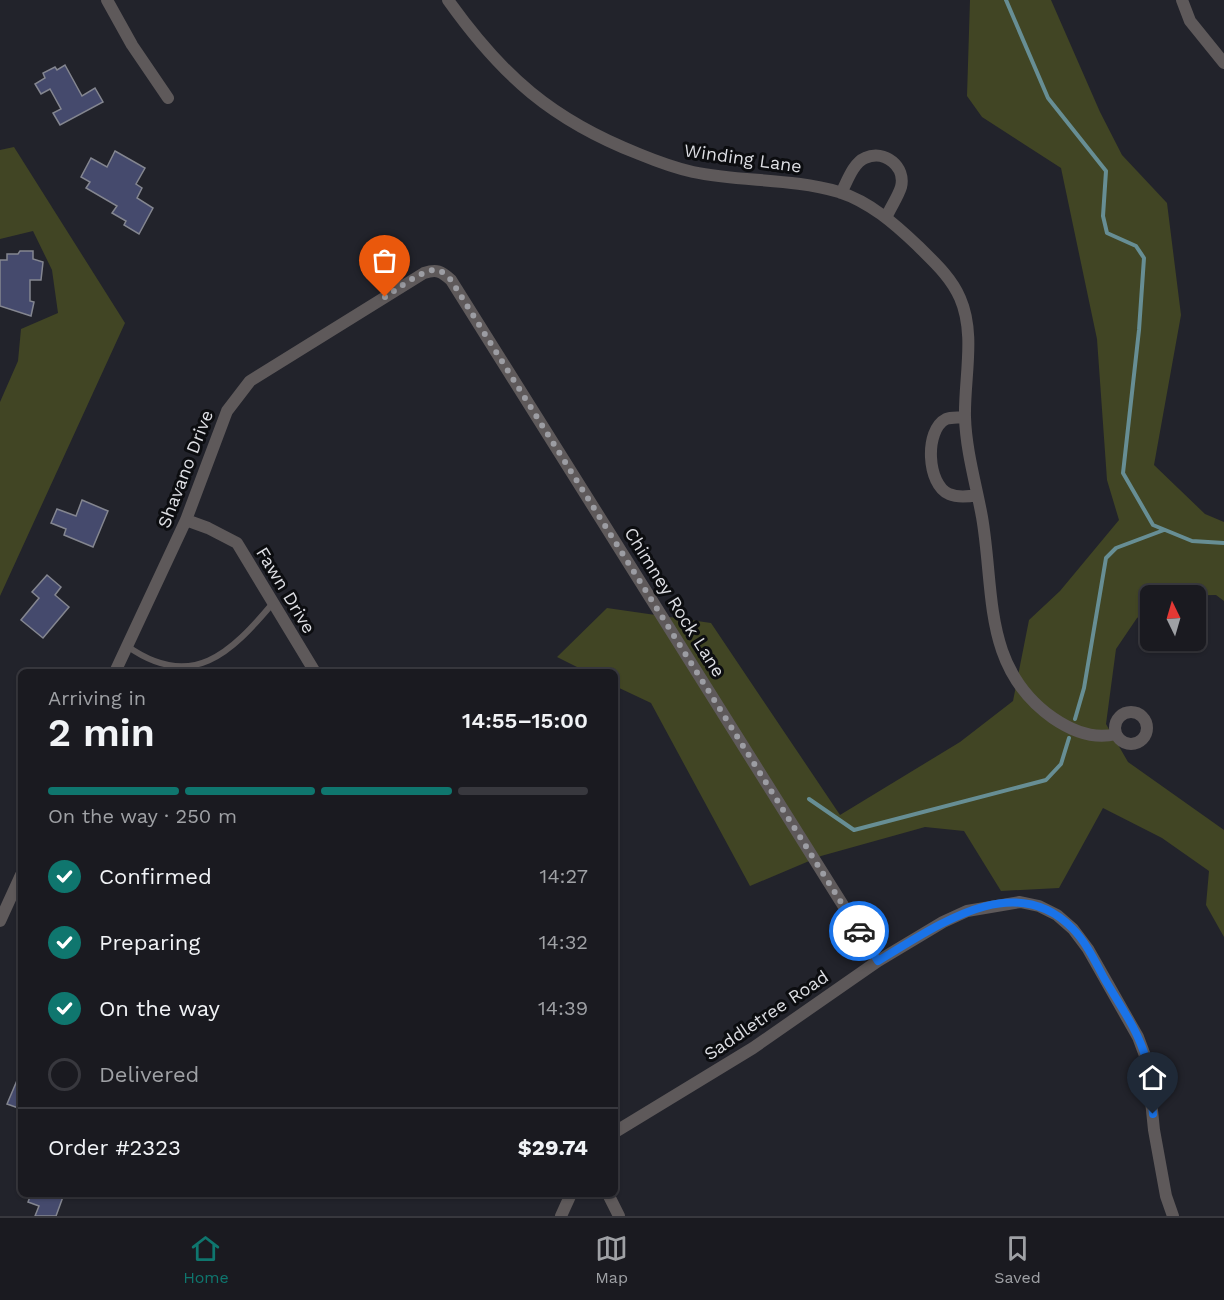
<!DOCTYPE html>
<meta charset="utf-8">
<style>
body{margin:0;font-family:"Work Sans",sans-serif;background:#232329;color:#f1f3f6;height:100vh;display:flex;flex-direction:column;font-size:22px;white-space:nowrap}
*{box-sizing:border-box;margin:0}
p{font-size:20px;color:#9fa1a5}
.icon{flex:none;width:33px;height:33px;fill:none;stroke:currentColor;stroke-width:2;stroke-linecap:round;stroke-linejoin:round}
.map{position:relative;flex:1;overflow:hidden}
.panel{position:absolute;left:18px;top:669px;width:600px;height:528px;display:flex;flex-direction:column;background:#1a1a20;border-radius:9px;box-shadow:0 2px 4px #0004,0 0 0 2px #38383e}
.panel>*{flex:none}
.needle{width:39px;rotate:355deg}
.fabs{position:absolute;left:1140px;top:585px;display:grid;gap:12px}
.fabs a{display:grid;place-items:center;width:66px;height:66px;border-radius:9px;background:#1a1a20;box-shadow:0 2px 4px #0004,0 0 0 2px #38383e;font-size:30px}
.pin{position:absolute;display:grid;place-items:center;width:51px;height:51px;color:#fff;margin:-62px -26px;border-radius:50% 50% 50% 0;rotate:-45deg;box-shadow:0 0 6px #0007}
.pin .icon{rotate:45deg}
.courier{position:absolute;display:grid;place-items:center;width:60px;height:60px;margin:-30px;border:4px solid #1a73e8;border-radius:50%;background:#fff;color:#222;box-shadow:0 2px 8px #0007}
.overview em{font-style:normal;font-weight:600}
.overview div{display:flex;flex-direction:column-reverse}
.overview{display:flex;align-items:center;justify-content:space-between;height:102px;padding:0 30px}
h1{font-size:39px;font-weight:600;line-height:45px}
.bar{display:grid;grid-template-columns:repeat(4,1fr);gap:9px 6px;align-content:center;height:72px;padding:0 30px}
.bar i{height:8px;border-radius:4px;background:#38383e}
.bar .selected{background:#0f766e}
.bar p{grid-column:span 4}
.line{display:flex;align-items:center;gap:15px;padding:0 30px;border-top:2px solid #38383e}
.line div{flex:1}
ol{padding:0 30px;list-style:none}
li{display:flex;align-items:center;gap:18px;height:66px}
li p{margin-inline-start:auto}
li .icon{padding:6px;border-radius:50%;background:#0f766e;color:#fff;stroke-width:4}
li:last-child{color:#9fa1a5}
li i{width:33px;height:33px;border:3px solid #38383e;border-radius:50%}
.tabs{display:flex;justify-content:space-around;align-items:center;height:84px;border-top:2px solid #38383e;background:#1a1a20;font-size:16px;color:#9fa1a5}
.tabs a{display:grid;justify-items:center;gap:3px}
.tabs .selected{color:#0f766e}
.map>svg:first-child{display:block}
.green{fill:#414524}
.lines{fill:none;stroke-linecap:round;stroke-linejoin:round}
.stream{stroke:#678e94;stroke-width:4}
.building{fill:#454a6d;stroke:#848690;stroke-width:1.5}
.service{stroke:#5e595a;stroke-width:6}
.minor{stroke:#5e595a;stroke-width:12}
.done{stroke:#9c9da3;stroke-width:6;stroke-dasharray:0 10.8}
.route{stroke:#1a73e8;stroke-width:8}
.labels{text-anchor:middle;dominant-baseline:central;stroke-width:6;stroke-linejoin:round;paint-order:stroke}
.street-label{font-size:18px;fill:#dddee3;stroke:#0c0d10}
</style>
<div class="map">
<svg width="1224" height="1216" viewBox="0 0 1224 1216">
<rect width="100%" height="100%" fill="#22232b"/>
<path class="green" d="M970 0H1051L1100 112 1122 155 1167 203 1181 315 1154 465 1205 514 1224 522V601L1216 595 1150 596V609L1137 618 1116 649 1106 724 1128 762 1224 830V937L1206 905 1209 871 1162 838 1103 808 1059 888 1001 891 964 831 925 827 821 856 750 886 651 703 615 686V672H587L557 657 607 608 711 623 840 815 960 742 1013 701 1029 620 1060 591 1119 520 1107 480 1097 339 1061 168 982 117 967 96Z
M14 147 125 323 0 596V402L18 361 21 329 58 313 52 270 33 231 0 239V150Z"/>
<g class="lines">
<path class="stream" d="M1006 0 1048 98 1106 171 1103 216 1107 233 1136 246 1144 258 1139 330 1123 473 1153 525 1192 541 1224 543
M1075 719 1084 688 1106 558 1116 548 1164 530
M809 799 854 830 1046 780 1061 764 1069 738"/>
</g>
<path class="building" d="M65 65 82 96 95 88 103 102 60 125 53 113 61 109 50 89 41 94 35 84 45 78 43 73 55 67 57 70Z
M115 151 145 168 136 184 142 188 137 198 153 208 139 234 124 225 126 221 112 213 117 206 86 188 90 182 81 177 91 158 107 167Z
M20 251H33V259L43 262 41 280H30V301L34 302 31 316 0 306V260H7V254H18Z
M82 500 108 511 93 547 64 535 66 529 51 523 57 509 76 516Z
M47 575 61 587 55 595 69 607 43 638 21 620 39 598 32 592Z
M21 1071V1109L7 1104Z
M31 1194H64L56 1216H35L39 1206 28 1202Z"/>
<g class="lines">
<path class="service" d="M127 646C192 692 231 653 273 603"/>
<path class="minor" d="M107 0 132 45 168 98
M448 0C502 76 552 120 639 154 656 161 675 168 693 172 740 182 792 178 839 192 870 202 895 224 918 246 934 262 951 277 960 298 976 334 964 379 965 417 966 451 976 484 982 517 995 593 982 668 1053 718 1072 731 1093 740 1116 734
M1182 0 1190 21 1224 63
M841 193C847 182 853 163 865 158 885 149 906 167 901 187 898 197 890 208 886 218
M965 417C960 418 951 417 946 419 924 430 927 485 949 494 958 498 967 497 977 495
M186 520 208 528 237 543 315 672
M115 672 186 520 227 411 250 381 424 273C437 269 441 271 451 280L878 961
M1115 728a16 16 0 1 1 32 0a16 16 0 1 1-32 0Z
M0 921 21 875
M615 1132 753 1048 878 961 943 922 967 911 1020 902 1039 906 1057 915 1073 929 1088 949 1138 1037 1147 1061 1154 1130 1166 1196 1173 1216
M608 1194 619 1216
M561 1216 571 1194"/>
</g>
<g class="lines">
<path class="done" d="M385 297C396 290 423 269 436 270 442 270 447 276 451 280L859 931"/>
<path class="route" d="M859 931 878 961C934 928 1013 868 1072 928 1086 942 1095 961 1104 978 1119 1004 1138 1030 1146 1059 1151 1076 1151 1096 1153 1114"/>
</g>
<g class="labels">
<g class="street-label">
<text transform="translate(743 158) rotate(8)">Winding Lane</text>
<text transform="translate(185 469) rotate(-69)">Shavano Drive</text>
<text transform="translate(286 590) rotate(59)">Fawn Drive</text>
<text transform="translate(675 602) rotate(58)">Chimney Rock Lane</text>
<text transform="translate(766 1015) rotate(-34)">Saddletree Road</text>
</g>
</g>
</svg>
<div class="fabs">
<a><svg class="needle" viewBox="-14 -14 28 28"><path d="M0-13l5 13h-10z" fill="#e53935"/><path d="M0 13l5-13h-10z" fill="#9fa1a5"/></svg></a>
</div>
<div class="pin" style="left:385px;top:297px;background:#ea580c"><svg class="icon" aria-label="bag" viewBox="0 0 24 24"><path d="M5 8h14l-1 12H6zM9 8a3 3 0 0 1 6 0"/></svg></div>
<div class="pin" style="left:1153px;top:1114px;background:#1f2937"><svg class="icon" aria-label="home" viewBox="0 0 24 24"><path d="M3 11l9-7 9 7M6 9v11h12V9"/></svg></div>
<div class="courier" style="left:859px;top:931px"><svg class="icon" aria-label="car" viewBox="0 0 24 24"><path d="M5 17H2v-5l4-1 3-4h7l3 4 3 1v5h-3M9 17h6M6 11h13"/><circle cx="7" cy="17" r="2"/><circle cx="17" cy="17" r="2"/></svg></div>
<section class="panel">
<div class="overview"><div><h1>2 min</h1><p>Arriving in</p></div><em>14:55–15:00</em></div>
<div class="bar"><i class="selected"></i><i class="selected"></i><i class="selected"></i><i></i><p>On the way · 250 m</p></div>
<ol>
<li><svg class="icon" aria-label="check" viewBox="0 0 24 24"><path d="M5 12l5 5 9-10"/></svg>Confirmed<p>14:27</p></li>
<li><svg class="icon" aria-label="check" viewBox="0 0 24 24"><path d="M5 12l5 5 9-10"/></svg>Preparing<p>14:32</p></li>
<li><svg class="icon" aria-label="check" viewBox="0 0 24 24"><path d="M5 12l5 5 9-10"/></svg>On the way<p>14:39</p></li>
<li><i></i>Delivered</li>
</ol>
<div class="line" style="height:78px"><div>Order #2323</div><b>$29.74</b></div>
</section>
</div>
<nav class="tabs">
<a class="selected"><svg class="icon" aria-label="home" viewBox="0 0 24 24"><path d="M3 11l9-7 9 7M6 9v11h12V9"/></svg>Home</a>
<a><svg class="icon" aria-label="map" viewBox="0 0 24 24"><path d="M3 6l6-2 6 2 6-2v14l-6 2-6-2-6 2zM9 4v14M15 6v14"/></svg>Map</a>
<a><svg class="icon" aria-label="saved" viewBox="0 0 24 24"><path d="M7 4h10v16l-5-4-5 4z"/></svg>Saved</a>
</nav>
